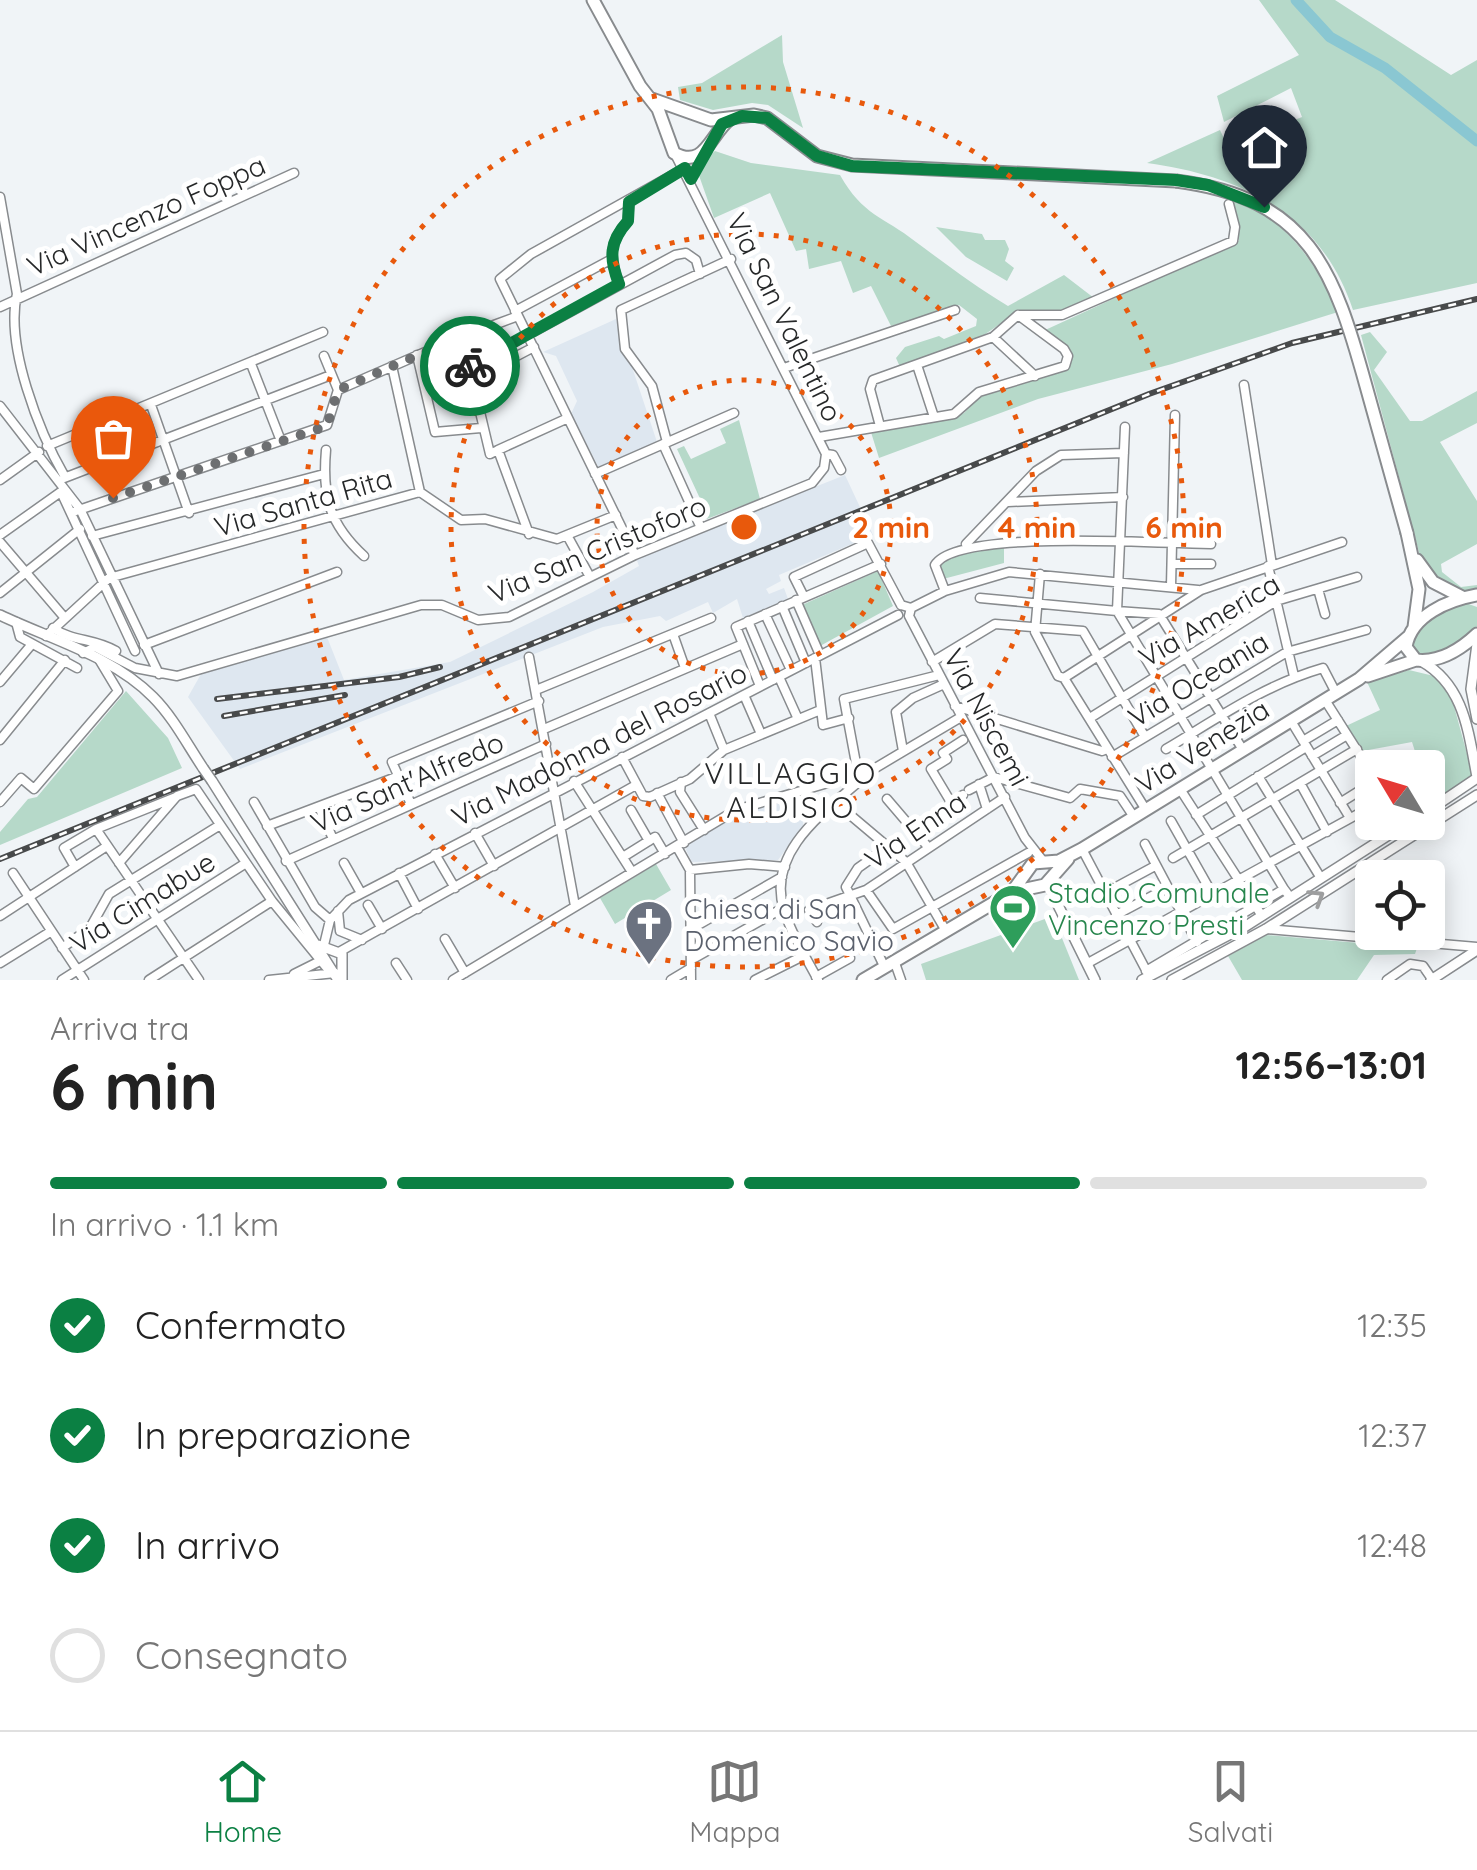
<!DOCTYPE html>
<html lang="it">
<meta charset="utf-8">
<style>
body{margin:0;font-family:Quicksand,sans-serif;background:#f6f6f6;color:#222;height:100vh;display:flex;flex-direction:column;font-size:38px;white-space:nowrap}
*{box-sizing:border-box;margin:0}
p{font-size:32px;color:#767676}
.icon{flex:none;width:55px;height:55px;fill:none;stroke:currentColor;stroke-width:2;stroke-linecap:round;stroke-linejoin:round}
.map{position:relative;height:980px;overflow:hidden}
.side{display:flex;flex-direction:column;background:#fff;flex:1}
.side>*{flex:none}
.needle{width:65px;rotate:308deg}
.buttons{position:absolute;left:1355px;top:750px;display:grid;gap:20px}
.buttons a{display:grid;place-items:center;width:90px;height:90px;border-radius:10px;background:#fff;box-shadow:0 5px 25px #0003;font-size:50px}
.pin{position:absolute;display:grid;place-items:center;width:85px;height:85px;color:#fff;margin:-102px -42px;border-radius:50% 50% 50% 0;rotate:-45deg;box-shadow:0 0 10px #0007}
.pin .icon{rotate:45deg}
.courier{position:absolute;display:grid;place-items:center;width:100px;height:100px;margin:-50px;border:8px solid #0b8043;border-radius:50%;background:#fff;color:#222;box-shadow:0 2px 12px #0007}
.overview em{font-style:normal;font-weight:700}
.overview div{display:flex;flex-direction:column-reverse}
.overview{display:flex;align-items:center;justify-content:space-between;height:170px;padding:0 50px}
h1{font-size:65px;font-weight:700;line-height:75px}
.bar{display:grid;grid-template-columns:repeat(4,1fr);gap:15px 10px;align-content:center;height:120px;padding:0 50px}
.bar i{height:12px;border-radius:8px;background:#e0e0e0}
.bar .on{background:#0b8043}
.bar p{grid-column:span 4}
ol{padding:0 50px;list-style:none}
li{display:flex;align-items:center;gap:30px;height:110px}
li p{margin-inline-start:auto}
li .icon{padding:10px;border-radius:50%;background:#0b8043;color:#fff;stroke-width:4}
li:last-child{color:#767676}
li i{width:55px;height:55px;border:5px solid #e0e0e0;border-radius:50%}
.menu{display:flex;justify-content:space-around;align-items:center;height:140px;border-top:2px solid #e0e0e0;background:#fff;font-size:28px;color:#767676}
.menu a{display:grid;justify-items:center;gap:5px}
.menu .on{color:#0b8043}
.map>svg:first-child{display:block}
.built{fill:#dee7f0}
.green{fill:#b6d9c9}
.lines{fill:none;stroke-linecap:round;stroke-linejoin:round}
.river{stroke:#8ac7d2;stroke-width:11}
.minor-casing{stroke:#888b8e;stroke-width:11}
.tertiary-casing{stroke:#888b8e;stroke-width:12}
.primary-casing{stroke:#888b8e;stroke-width:15}
.minor{stroke:#fff;stroke-width:8}
.tertiary{stroke:#fff;stroke-width:9}
.primary{stroke:#fff;stroke-width:11}
.rail-casing{stroke:#484a4b;stroke-width:6}
.rail{stroke:#fff;stroke-width:2.5;stroke-dasharray:8;stroke-linecap:butt}
.tertiary-bridge-casing{stroke:#888b8e;stroke-width:12;stroke-linecap:butt}
.primary-bridge-casing{stroke:#888b8e;stroke-width:15;stroke-linecap:butt}
.tertiary-bridge{stroke:#fff;stroke-width:9}
.primary-bridge{stroke:#fff;stroke-width:11}
.oneway{stroke:#9d9e9f}
.done{stroke:#6d6f71;stroke-width:10;stroke-dasharray:0 18}
.route{stroke:#0b8043;stroke-width:12}
.ring{fill:none;stroke:#e8590c;stroke-width:5;stroke-dasharray:5 10}
.labels{text-anchor:middle;dominant-baseline:central;stroke-width:10;stroke-linejoin:round;paint-order:stroke}
.street-label{font-size:28px;fill:#262829;stroke:#fff}
.leisure-label{font-size:28px;fill:#27864d;stroke:#fff;text-anchor:start}
.worship-label{font-size:28px;fill:#5b616d;stroke:#fff;text-anchor:start}
.neighbourhood-label{font-size:30px;letter-spacing:2.5px;fill:#262829;stroke:#fff}
.centre{fill:#e8590c;stroke:#fff;stroke-width:5}
.ring-label{font-size:30px;text-anchor:middle;font-weight:bold;fill:#e8590c;stroke:#fff;stroke-width:10;stroke-linejoin:round;paint-order:stroke}
</style>
<div class="map">
<svg width="1477" height="980" viewBox="0 0 1477 980">
<rect width="100%" height="100%" fill="#f0f4f7"/>
<path class="built" d="M616 319 657 442 599 468 571 414 577 401 556 356 543 352Z
M845 475 873 535 779 575 781 581 766 589 769 594 784 588 788 599 743 618 737 599 713 613 708 602 666 621 660 616 603 627 240 769 188 697 201 674 327 637 344 680 450 662 593 592 639 566 636 558Z
M802 794 803 826 778 860 692 862 686 850 688 842 745 810Z"/>
<path class="green" d="M1259 0H1335L1451 75 1477 60V283L1353 310C1321 213 1241 176 1147 163L1220 130 1228 147 1302 117 1291 88 1224 122 1217 96 1299 55Z
M782 35 783 62 803 128 768 105 752 103 713 110 680 100 678 87 702 83Z
M715 151 751 163 840 175C863 216 883 216 916 242 947 265 975 286 1008 306L1064 275 1094 298 1063 312 1013 315 984 335 900 367 896 358 905 347 939 336 944 339 976 326 977 319 959 305 891 326 871 286 853 293 841 261 809 269 806 249 796 251 770 193 714 218 696 167Z
M1232 200C1286 217 1316 263 1338 312L1172 364 1038 399 879 458 870 429 951 417 964 413 984 392 1069 367 1068 349 1043 331 1239 241Z
M936 227 982 234 985 240H1005L1009 249 1005 261 1014 268 1007 281 966 257Z
M1370 332 1387 352 1374 370 1410 421H1422L1477 391V423L1440 442 1477 501V544L1441 564 1442 572 1461 587 1477 585V591C1448 591 1437 578 1420 556L1361 335Z
M739 420 760 499 704 520 699 508 703 505 677 449 684 446 691 459 726 443 720 429Z
M1004 544V563L943 579 939 567 947 555Z
M878 571 893 606 820 646 802 605Z
M1463 602 1477 607V626L1453 647 1419 657 1410 645C1422 622 1439 610 1463 602Z
M1409 670 1438 677 1451 695 1473 776 1428 805V768L1408 767 1419 764 1412 742 1363 751 1346 726 1380 710 1367 682Z
M126 691 168 738 182 768 0 845V832L28 799 37 797Z
M656 864 671 890 615 924 600 898Z
M1053 916 1079 980H926L921 964Z
M1266 935 1417 948 1415 954 1374 955 1357 980H1242L1228 956Z"/>
<g class="lines">
<path class="river" d="M1296 0 1330 37 1385 68 1477 141"/>
<g class="minor-casing">
<path id="minor" d="M675 154 826 454 833 455 841 470
M0 197 17 294C5 346 39 432 65 477
M619 283C609 258 609 242 628 221L629 203
M0 307 294 173
M515 311 610 260
M1018 315H1062L1233 241 1235 227 1229 204
M494 325 518 316
M993 337 1035 376
M417 355 435 432 481 428
M324 356 338 390 462 336 490 454 498 450 529 534
M251 364 281 441
M917 365 934 417
M392 366 420 492
M469 367 675 255 686 253 696 260 700 274
M784 368 955 310
M471 380 534 347
M1244 385 1272 565
M151 405 189 513
M0 406 80 509 159 674
M880 426 870 389 873 380 993 337 1018 315
M819 437 954 414 979 392 1065 366 1068 356 1064 349 1018 315
M667 442 652 386 625 349 621 310 731 259
M663 444 701 528
M47 446 323 332
M326 450C322 496 329 524 364 556
M498 450 568 418
M595 474 734 413
M64 478 331 375
M0 480 39 452
M61 492 135 651
M1008 502 1123 497
M73 512 327 425 338 390
M0 535 62 491
M92 536 324 474
M568 537 590 577
M0 542 64 617
M966 544 1036 471 1061 455 1124 453
M635 555 500 279 531 254 685 168
M1172 564H1211
M1268 566 1294 676
M1040 574 1035 632 1058 676 1064 678 1146 810
M1171 586 1175 415
M1318 589 1325 614
M945 591 935 565C956 528 1164 544 1211 544
M0 593 80 529
M804 597 794 577 868 543 901 605
M980 598 1117 611 1125 427
M796 600 820 655
M901 605 911 608 909 616 1025 838 1043 861
M782 606 806 663
M911 608 945 591 1009 572 1198 590
M765 614 791 670
M748 621 773 680
M16 622 20 637 77 668
M53 628C73 642 94 638 116 651
M673 634 685 668
M46 636 109 578 420 492 461 520 485 519 557 539 616 515
M144 645 337 572
M83 653 95 647 135 668 177 676 421 605H442L478 620 509 617 635 555 812 483 824 468 826 454
M529 657 575 906
M815 658 823 725 849 718
M932 662 995 624 1083 631 1145 737
M779 677 798 719
M1064 678 1201 590 1342 542
M0 682 32 644
M760 686 736 627 881 564
M536 690 711 618
M744 695 761 734
M1325 700 1372 774
M955 706 1102 751 1107 749
M709 713 724 750
M1090 718 1276 601 1357 577
M1291 721 1350 818
M544 729 743 644
M0 740 65 660
M1303 741 1338 720
M1166 749C1218 718 1264 685 1323 668L1336 693
M1243 750 1159 614 1117 611 1284 889
M903 751 896 712 913 698 944 684
M1312 756 1347 735
M622 757 643 796 650 797 690 779 724 750 818 711
M1112 757 1287 652 1366 630
M1375 768 1410 762
M858 774 844 699 939 675
M1258 776 1319 875
M574 781 632 872
M681 782 680 792 704 830
M1300 783 1327 832
M979 784 987 809
M1180 789 1262 916
M969 790 994 777 1070 798 1080 789 1120 796 1134 817
M657 793 684 843
M887 799 928 847
M0 802 21 778 34 789 118 691 100 661
M254 802 315 907 330 920
M836 803 906 862 946 931
M1340 803 1372 783
M411 804 392 762 539 701
M319 807 333 839
M955 809 931 769 947 759 943 753 963 740
M631 810 649 841
M1196 815 1306 747
M1171 821 1214 897
M267 826 399 776
M96 829 199 980
M916 829 963 795
M475 833 494 866
M1145 844 1197 942
M677 847 690 870 691 980
M1082 849 1147 972
M435 854 455 888
M623 857 655 837 665 854
M1173 858 1357 749
M286 861 546 744
M119 863 177 796 196 789 272 901 326 967
M344 863 361 893
M75 867 64 848 96 829 176 797
M690 870 749 864 785 867
M13 873 84 980
M399 873 418 909
M866 890 893 929 1028 853
M1105 893 1155 866
M368 905 382 929
M338 911 340 931 362 940
M1116 915 1167 888
M0 916 107 846
M817 922 809 910 866 890 1005 797
M691 929 782 877
M1266 929 1477 947
M445 939 465 973
M62 948 90 928 109 894 220 825
M323 949 330 920 349 900 898 615
M339 952 636 785
M691 960 783 908
M0 963 50 932
M396 963 407 980
M895 963 901 980
M1088 963 1367 809
M885 968 846 887 858 868 889 846
M1146 971 1284 889 1287 893
M294 974 322 960
M816 977 850 958
M62 980 246 863
M149 980 272 901
M269 980 335 973
M453 980 736 810 872 770 961 717
M671 980 691 968
M755 980 805 955
M818 980C806 957 791 934 784 910 765 849 830 808 869 773
M1387 980 1410 964 1423 966 1432 979"/>
</g>
<g class="tertiary-casing">
<path id="tertiary" d="M0 615C50 639 113 656 153 697 173 717 187 744 203 768
M1477 644 1471 689 1477 719
M1421 661C1464 685 1468 730 1477 777
M212 781 338 980
M1428 811 1477 778
M1051 878 1053 895 1095 980
M318 945 342 954V980
M1142 980 1246 926 1409 822
M1172 980 1266 929 1477 795
M1431 980 1477 950"/>
</g>
<g class="primary-casing">
<path id="primary" d="M593 0 640 86 658 109 674 153C705 170 710 134 730 119
M652 99 711 120 754 115 767 118 817 156 852 165 1176 181
M1407 533 1419 589 1414 627
M1417 560 1433 582 1462 597
M1477 595C1449 600 1411 615 1406 647L1416 660C1440 663 1460 650 1477 634
M1368 676 1416 660
M1012 892 1033 863 1059 861 1082 849 1359 679 1408 637
M863 980 1012 892 1045 885 1068 859"/>
</g>
<use href="#minor" class="minor"/>
<use href="#tertiary" class="tertiary"/>
<use href="#primary" class="primary"/>
<g class="rail-casing">
<path id="rail" d="M217 699 399 677 440 667
M224 716 345 695
M0 859 1149 394 1292 343 1477 299"/>
</g>
<use href="#rail" class="rail"/>
<g class="tertiary-bridge-casing">
<path id="tertiary-bridge" d="M203 768 212 781"/>
</g>
<g class="primary-bridge-casing">
<path id="primary-bridge" d="M1176 181C1309 198 1334 270 1366 386 1380 435 1393 484 1407 533"/>
</g>
<use href="#tertiary-bridge" class="tertiary-bridge"/>
<use href="#primary-bridge" class="primary-bridge"/>
</g>
<defs><path id="oneway-chevron" d="M-2-3.5L2.5 0L-2 3.5" fill="none" stroke-width="1.6" stroke-linecap="round" stroke-linejoin="round" transform="scale(2.5)"/></defs>
<use class="oneway" href="#oneway-chevron" transform="translate(1317 897) rotate(-32)"/>
<g class="lines">
<path class="done" d="M113 498 327 426 338 390 462 336 470 366"/>
<path class="route" d="M470 366 619 284C609 258 609 242 628 221L629 202 685 168 691 179 722 124 742 116 767 118 817 156 852 166 1176 180 1208 185 1264 207"/>
</g>
<g class="ring">
<circle cx="744" cy="527" r="147"/>
<circle cx="744" cy="527" r="293"/>
<circle cx="744" cy="527" r="440"/>
</g>
<defs>
<g id="stadium-pin" transform="scale(2.5)"><path d="M0 17L-7.5 6A9.5 9.5 0 1 1 7.5 6Z" fill="#2e9e5b" stroke="#fff"/><path d="M0-5a6.5 5 0 1 0 0 10a6.5 5 0 1 0 0-10ZM-3.5-1.8h7v3.6h-7Z" fill="#fff"/></g>
<g id="church-pin" transform="scale(2.5)"><path d="M0 17L-7.5 6A9.5 9.5 0 1 1 7.5 6Z" fill="#6b7280" stroke="#fff"/><path d="M-1.2-6h2.4v3.5h3.3v2.4h-3.3V6h-2.4V-.1h-3.3v-2.4h3.3Z" fill="#fff"/></g>
</defs>
<g fill-rule="evenodd">
<use href="#stadium-pin" x="1013" y="908"/>
<use href="#church-pin" x="649" y="924"/>
</g>
<g class="labels">
<g class="street-label">
<text transform="translate(146 215) rotate(-24)">Via Vincenzo Foppa</text>
<text transform="translate(785 317) rotate(64)">Via San Valentino</text>
<text transform="translate(303 502) rotate(-16)">Via Santa Rita</text>
<text transform="translate(597 549) rotate(-23)">Via San Cristoforo</text>
<text transform="translate(1209 620) rotate(-30)">Via America</text>
<text transform="translate(1198 679) rotate(-31)">Via Oceania</text>
<text transform="translate(987 717) rotate(62)">Via Niscemi</text>
<text transform="translate(599 744) rotate(-27)">Via Madonna del Rosario</text>
<text transform="translate(1202 746) rotate(-32)">Via Venezia</text>
<text transform="translate(407 782) rotate(-24)">Via Sant'Alfredo</text>
<text transform="translate(915 830) rotate(-34)">Via Enna</text>
<text transform="translate(142 902) rotate(-32)">Via Cimabue</text>
</g>
<g class="leisure-label">
<text x="1048" y="892">Stadio Comunale<tspan x="1048" dy="32">Vincenzo Presti</tspan></text>
</g>
<g class="worship-label">
<text x="684" y="908">Chiesa di San<tspan x="684" dy="32">Domenico Savio</tspan></text>
</g>
<g class="neighbourhood-label">
<text x="791" y="773">VILLAGGIO<tspan x="791" dy="34">ALDISIO</tspan></text>
</g>
</g>
<circle cx="744" cy="527" r="15" class="centre"/>
<g class="ring-label">
<text x="891" y="538">2 min</text>
<text x="1037" y="538">4 min</text>
<text x="1184" y="538">6 min</text>
</g>
</svg>
<div class="buttons">
<a><svg class="needle" viewBox="-14 -14 28 28"><path d="M0-13l5 13h-10z" fill="#e53935"/><path d="M0 13l5-13h-10z" fill="#767676"/></svg></a>
<a><svg class="icon" aria-label="locate" viewBox="0 0 24 24"><circle cx="12" cy="12" r="6"/><path d="M12 2v4M12 18v4M2 12h4M18 12h4"/></svg></a>
</div>
<div class="pin" style="left:113px;top:498px;background:#ea580c"><svg class="icon" aria-label="bag" viewBox="0 0 24 24"><path d="M5 8h14l-1 12H6zM9 8a3 3 0 0 1 6 0"/></svg></div>
<div class="pin" style="left:1264px;top:207px;background:#1f2937"><svg class="icon" aria-label="home" viewBox="0 0 24 24"><path d="M3 11l9-7 9 7M6 9v11h12V9"/></svg></div>
<div class="courier" style="left:470px;top:366px"><svg class="icon" aria-label="bike" viewBox="0 0 24 24"><circle cx="6" cy="16" r="4"/><circle cx="18" cy="16" r="4"/><path d="M6 16l4-8h5l3 8M10 8l3 8H6M13 5h3"/></svg></div>
</div>
<section class="side">
<div class="overview"><div><h1>6 min</h1><p>Arriva tra</p></div><em>12:56–13:01</em></div>
<div class="bar"><i class="on"></i><i class="on"></i><i class="on"></i><i></i><p>In arrivo · 1.1 km</p></div>
<ol>
<li><svg class="icon" aria-label="check" viewBox="0 0 24 24"><path d="M5 12l5 5 9-10"/></svg>Confermato<p>12:35</p></li>
<li><svg class="icon" aria-label="check" viewBox="0 0 24 24"><path d="M5 12l5 5 9-10"/></svg>In preparazione<p>12:37</p></li>
<li><svg class="icon" aria-label="check" viewBox="0 0 24 24"><path d="M5 12l5 5 9-10"/></svg>In arrivo<p>12:48</p></li>
<li><i></i>Consegnato</li>
</ol>
</section>
<nav class="menu">
<a class="on"><svg class="icon" aria-label="home" viewBox="0 0 24 24"><path d="M3 11l9-7 9 7M6 9v11h12V9"/></svg>Home</a>
<a><svg class="icon" aria-label="map" viewBox="0 0 24 24"><path d="M3 6l6-2 6 2 6-2v14l-6 2-6-2-6 2zM9 4v14M15 6v14"/></svg>Mappa</a>
<a><svg class="icon" aria-label="saved" viewBox="0 0 24 24"><path d="M7 4h10v16l-5-4-5 4z"/></svg>Salvati</a>
</nav>
